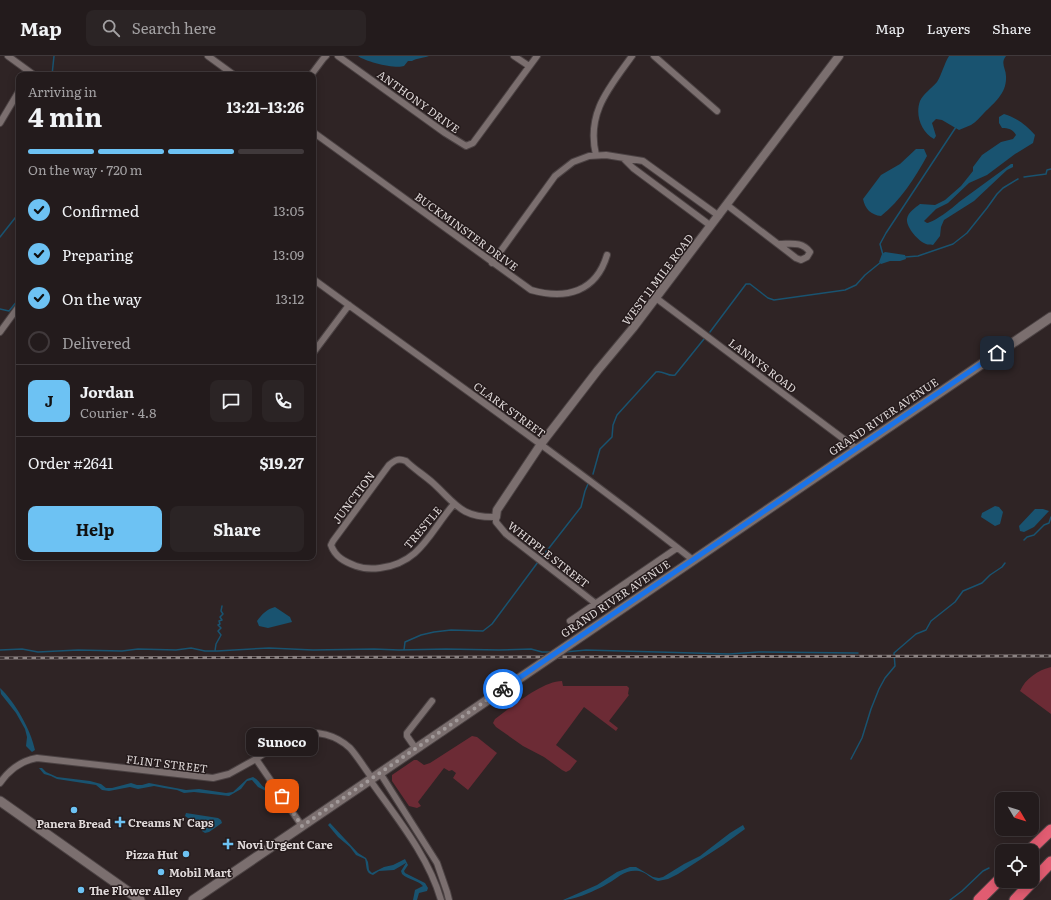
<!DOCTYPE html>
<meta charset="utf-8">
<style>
body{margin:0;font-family:Literata,serif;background:#2b2425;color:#f1f3f6;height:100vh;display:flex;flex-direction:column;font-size:15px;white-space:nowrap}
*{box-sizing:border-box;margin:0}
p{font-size:13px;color:#a3a1a3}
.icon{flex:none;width:22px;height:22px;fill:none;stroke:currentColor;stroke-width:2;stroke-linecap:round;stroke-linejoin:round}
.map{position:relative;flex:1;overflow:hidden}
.panel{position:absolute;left:16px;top:16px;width:300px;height:488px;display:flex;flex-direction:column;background:#231b1c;border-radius:8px;box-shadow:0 2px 10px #0003,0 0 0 1px #40393b}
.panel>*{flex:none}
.needle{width:26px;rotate:129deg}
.controls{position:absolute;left:995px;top:736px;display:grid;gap:8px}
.controls a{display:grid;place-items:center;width:44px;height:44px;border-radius:8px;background:#231b1c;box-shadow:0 2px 10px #0003,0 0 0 1px #40393b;font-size:20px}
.pin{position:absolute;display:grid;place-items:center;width:34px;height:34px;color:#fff;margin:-17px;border-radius:8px;box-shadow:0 2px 6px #0006}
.courier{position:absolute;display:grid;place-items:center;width:40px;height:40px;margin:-20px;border:3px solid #1a73e8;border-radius:50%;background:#fff;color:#222;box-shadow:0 1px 5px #0007}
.bubble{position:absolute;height:28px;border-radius:8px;background:#231b1c;box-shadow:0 2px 10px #0003,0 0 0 1px #40393b;font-size:13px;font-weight:700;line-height:28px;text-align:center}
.summary em{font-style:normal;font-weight:700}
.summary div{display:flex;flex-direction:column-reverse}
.summary{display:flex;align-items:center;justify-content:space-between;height:68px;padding:0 12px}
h1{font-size:26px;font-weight:700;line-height:30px}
.bar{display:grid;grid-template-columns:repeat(4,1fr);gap:6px 4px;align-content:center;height:48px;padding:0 12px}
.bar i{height:5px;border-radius:3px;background:#40393b}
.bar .selected{background:#6dc2f3}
.bar p{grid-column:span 4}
.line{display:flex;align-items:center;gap:10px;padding:0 12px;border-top:1px solid #40393b}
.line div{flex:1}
.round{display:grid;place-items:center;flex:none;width:42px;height:42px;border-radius:8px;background:#2b2425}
ol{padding:0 12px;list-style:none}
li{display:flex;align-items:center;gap:12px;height:44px}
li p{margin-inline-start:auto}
li .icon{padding:4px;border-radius:50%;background:#6dc2f3;color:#111;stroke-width:4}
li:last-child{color:#a3a1a3}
li i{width:22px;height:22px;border:2px solid #40393b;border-radius:50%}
.button{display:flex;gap:8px;margin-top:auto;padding:8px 12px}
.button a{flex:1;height:46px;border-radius:8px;background:#6dc2f3;color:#111;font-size:16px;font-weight:700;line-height:46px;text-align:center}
.button a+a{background:#2b2425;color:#f1f3f6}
header{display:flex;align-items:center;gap:24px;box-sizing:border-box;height:56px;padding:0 20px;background:#231b1c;border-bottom:1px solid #40393b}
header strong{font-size:19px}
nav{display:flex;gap:22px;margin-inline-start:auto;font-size:14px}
.search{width:280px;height:36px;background:#2b2425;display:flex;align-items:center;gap:10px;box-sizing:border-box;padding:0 14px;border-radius:8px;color:#a3a1a3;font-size:15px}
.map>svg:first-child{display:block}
.green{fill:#6c2b35}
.water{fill:#195370}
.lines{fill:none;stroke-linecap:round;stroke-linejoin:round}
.stream{stroke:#195370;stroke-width:1.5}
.minor-casing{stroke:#4b4243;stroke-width:8}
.tertiary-casing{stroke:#4b4243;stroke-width:10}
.secondary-casing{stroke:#4b4243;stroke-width:11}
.motorway-casing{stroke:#4b4243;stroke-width:13}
.minor{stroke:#7b6f6f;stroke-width:6}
.tertiary{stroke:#7b6f6f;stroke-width:8}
.secondary{stroke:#7b6f6f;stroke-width:9}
.motorway{stroke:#e15c71;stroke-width:11}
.rail-casing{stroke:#8c8383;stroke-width:3}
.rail{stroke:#251b1c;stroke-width:1.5;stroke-dasharray:4.5;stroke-linecap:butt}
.secondary-bridge-casing{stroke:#4b4243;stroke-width:11;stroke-linecap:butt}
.secondary-bridge{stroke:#7b6f6f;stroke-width:9}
.done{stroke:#a19999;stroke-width:4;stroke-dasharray:0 7.2}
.route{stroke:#1a73e8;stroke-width:5}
.poi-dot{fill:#6dc2f3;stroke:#251b1c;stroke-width:1.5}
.labels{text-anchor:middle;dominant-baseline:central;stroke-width:3;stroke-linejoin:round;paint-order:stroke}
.street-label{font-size:11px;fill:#dfd8d8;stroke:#251b1c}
.poi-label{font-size:11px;font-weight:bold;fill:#dfd8d8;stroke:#251b1c;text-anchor:start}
</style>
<header>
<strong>Map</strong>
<div class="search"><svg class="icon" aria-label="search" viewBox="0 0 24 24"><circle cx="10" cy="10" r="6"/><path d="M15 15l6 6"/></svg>Search here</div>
<nav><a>Map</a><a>Layers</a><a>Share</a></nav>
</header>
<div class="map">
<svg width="1051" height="844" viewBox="0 0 1051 844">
<rect width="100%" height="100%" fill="#2f2425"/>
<path class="green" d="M1051 611V658L1020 635C1025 623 1038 614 1051 611Z
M562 625 563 630H627L629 632 628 638 629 639 609 665 618 672 616 675 584 651 556 689 577 705 570 714 566 716 562 714 544 701 523 690 496 671 493 667 495 663C512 651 542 625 562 625Z
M472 680 477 681 497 697 468 734 453 722 456 717 452 714 449 715 444 712 418 746 421 750 417 752 409 750 392 725V719L414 704H417L424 709 430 707Z"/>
<path class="water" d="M358 0H429C423 2 417 2 412 5H408L404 10C395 13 366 6 358 0Z
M949 0H1006C1000 7 1006 13 1006 20 1007 37 995 46 984 57 980 61 976 66 971 69 967 71 963 72 959 74L942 64 936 63 932 67 936 80 934 83C921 76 915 59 920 45 923 38 932 32 937 26 942 18 944 8 949 0Z
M1004 58C1017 62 1026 69 1035 79L1033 87 1015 98 987 119 969 127 948 147 936 153 924 165 927 167C934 166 953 152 959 146L1011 108H1013V111L1007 114 974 145 944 164 941 171 940 180 933 189C930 188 928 189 926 188 918 185 906 171 907 163 908 156 915 152 920 148L935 149 945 144 961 130 973 115V111L982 99 1001 86 1013 83 1016 79C1013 73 1008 72 1002 72L999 67V61Z
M916 93H924L927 100C915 122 900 145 881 160 871 159 865 153 863 143L881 119 900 108Z
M885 196 905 199 906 203 900 205H890L881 208 879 206 882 198Z
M995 450 999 451 1003 456 1000 468 995 470 981 461 982 457Z
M1035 453H1043L1049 455 1034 471 1024 476 1020 475 1019 470Z
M275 551 290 561 292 566 268 572 259 570 257 565C262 558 267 553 275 551Z
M0 632C15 646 31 674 35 694L32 696 26 690 27 681 25 673 16 657 1 638Z
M39 712H42L46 716 57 721 90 725 101 728 106 732H112L131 727 137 729H142L149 727 186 734 199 733 226 737 233 736 247 723 253 721C262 726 259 731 272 735V738L258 731 252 724 247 725 241 733 229 740 194 736 184 737 177 734 164 732 154 730 138 733 130 731 109 735 102 734 96 729 57 723 51 720 44 718Z
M186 757 218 762 221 764 222 767 209 776 205 777 202 775 201 771 185 760Z
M330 767 358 797 366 802 368 806 369 814 372 817 384 811 393 809 405 803 408 809 404 815 405 817 425 827 428 832 427 835 419 837 417 844H413L415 834 423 830C418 824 408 824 402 818L401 815 406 807 394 814 379 815 373 819C365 817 367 810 365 803L356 799 350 791 338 781 328 769Z
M743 769 745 773 723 789 678 818 668 823 658 825C651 823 646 816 639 815 625 813 618 822 607 828 597 834 575 844 563 844L597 829 617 816 630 811H636L653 821 659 822 663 821 684 808 700 800 730 777Z"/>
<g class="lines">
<path class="stream" d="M52 19 54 0
M1024 121 1046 118 1047 114 1051 113
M0 181 19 157
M883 199 880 188 886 177 956 71
M905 201 918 200 953 188 967 177 987 152 997 138 1003 132 1018 123
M0 253 9 255 18 244
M710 276 746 228H750L768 242 774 244 845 234 856 229 865 219 881 206
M593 418 600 393 612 381 613 369 617 359 656 316C663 314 668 321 675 319L704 283
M1024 484 1027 481 1034 479 1044 469 1049 467 1051 461
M542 501 581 451 585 435 588 428
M0 594 22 593 38 596 78 594 122 595 138 593 176 594 191 592 205 595H217L269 592 313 594 374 593 399 594 446 593 499 594 531 593 542 596H551
M404 594 405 586 421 579 434 576 451 574 483 575 492 568 538 506
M215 595 216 588 221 579 218 575 221 572 218 569 220 568 219 565 222 564 220 561 223 558 221 555 222 550
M565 596 586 594 729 598 759 596 858 597
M851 703 862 682 871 653 879 633 885 622 895 610 894 597 916 578 926 574 931 565 955 546 963 535 982 527 990 519 1002 511 1005 507
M950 844 962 835 983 815 989 812"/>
<g class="minor-casing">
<path id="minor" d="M8 0 34 19
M208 0 234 19
M338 0 445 77 466 90 473 87 537 0
M514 0 529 10
M654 0 717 55
M311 19 323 3 326 0
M0 67 19 35
M313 76 531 234C566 244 596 236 607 199
M596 99C586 57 609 32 632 0
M624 103 633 112 711 170
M727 149 796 202 801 204 807 201 810 196C802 185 791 188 779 188
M492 207 555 120 573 106 589 100 606 99 643 105 719 160
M313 223C440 316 569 406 693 504
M656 242 857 393
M0 276 19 250
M313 297 349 249
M454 448C430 475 421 507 380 512 372 513 364 513 356 510 345 506 335 501 331 489L333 485 389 409C395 404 398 402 406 405 414 413 424 419 433 427 456 448 461 462 496 461V466L506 478 595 547
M570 565 677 492
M416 693 407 680V677L432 645
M256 703C268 695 285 681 298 678 317 674 336 679 350 692 358 701 365 713 372 722
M380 717 437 807 447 836 449 844
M370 724C396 761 428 799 441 844
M0 727C9 714 20 705 37 702L213 722 229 718 256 703 302 770"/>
</g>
<g class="tertiary-casing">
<path id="tertiary" d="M496 461 497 454 541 388 598 314 633 272 839 0"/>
</g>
<g class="secondary-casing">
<path id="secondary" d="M645 537 1051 261
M0 745 140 844
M193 844 442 675"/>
</g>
<g class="motorway-casing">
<path id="motorway" d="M1029 795 1051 774
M979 844 1002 821
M1015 844 1051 806"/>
</g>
<use href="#minor" class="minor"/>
<use href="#tertiary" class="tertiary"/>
<use href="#secondary" class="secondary"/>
<use href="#motorway" class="motorway"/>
<g class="rail-casing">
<path id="rail" d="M0 602 1051 600"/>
</g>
<use href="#rail" class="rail"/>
<g class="secondary-bridge-casing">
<path id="secondary-bridge" d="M442 675 645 537"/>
</g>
<use href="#secondary-bridge" class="secondary-bridge"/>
</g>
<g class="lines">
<path class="done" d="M282 740 302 770 503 633"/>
<path class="route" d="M503 633 997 297"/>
</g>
<g class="poi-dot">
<circle cx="74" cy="754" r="4"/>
<path d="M118 760h4v4h4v4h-4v4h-4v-4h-4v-4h4z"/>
<path d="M226 782h4v4h4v4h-4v4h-4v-4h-4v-4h4z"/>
<circle cx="186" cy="798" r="4"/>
<circle cx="161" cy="816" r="4"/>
<circle cx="81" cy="834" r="4"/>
</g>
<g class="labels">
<g class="street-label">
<text transform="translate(419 45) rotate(36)">ANTHONY DRIVE</text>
<text transform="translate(467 175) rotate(36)">BUCKMINSTER DRIVE</text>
<text transform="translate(657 223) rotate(-53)">WEST 11 MILE ROAD</text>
<text transform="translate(763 309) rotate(37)">LANNYS ROAD</text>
<text transform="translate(510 353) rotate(36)">CLARK STREET</text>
<text transform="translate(883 360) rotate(-34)">GRAND RIVER AVENUE</text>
<text transform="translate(353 441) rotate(-53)">JUNCTION</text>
<text transform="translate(422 471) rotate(-50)">TRESTLE</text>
<text transform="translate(549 498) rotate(38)">WHIPPLE STREET</text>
<text transform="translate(615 542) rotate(-34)">GRAND RIVER AVENUE</text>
<text transform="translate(167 707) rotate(7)">FLINT STREET</text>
</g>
<g class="poi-label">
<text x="128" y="766">Creams N' Caps</text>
<text x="74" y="767" text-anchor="middle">Panera Bread</text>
<text x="237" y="788">Novi Urgent Care</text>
<text x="178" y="798" text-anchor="end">Pizza Hut</text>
<text x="169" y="816">Mobil Mart</text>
<text x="89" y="834">The Flower Alley</text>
</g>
</g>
</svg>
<div class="controls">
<a><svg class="needle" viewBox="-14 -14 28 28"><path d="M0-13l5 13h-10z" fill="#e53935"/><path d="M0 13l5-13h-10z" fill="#a3a1a3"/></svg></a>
<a><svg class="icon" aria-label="locate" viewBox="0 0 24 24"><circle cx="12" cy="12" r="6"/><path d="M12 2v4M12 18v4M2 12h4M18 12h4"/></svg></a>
</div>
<div class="pin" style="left:282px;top:740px;background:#ea580c"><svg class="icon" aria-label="bag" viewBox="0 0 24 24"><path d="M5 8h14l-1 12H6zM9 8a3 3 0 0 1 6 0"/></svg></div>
<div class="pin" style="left:997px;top:297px;background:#1f2937"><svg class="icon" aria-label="home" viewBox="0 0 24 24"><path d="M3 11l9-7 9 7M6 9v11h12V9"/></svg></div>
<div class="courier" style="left:503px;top:633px"><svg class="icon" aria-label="bike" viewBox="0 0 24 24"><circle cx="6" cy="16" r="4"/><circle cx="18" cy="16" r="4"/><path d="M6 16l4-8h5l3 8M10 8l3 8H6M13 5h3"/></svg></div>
<div class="bubble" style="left:246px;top:672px;width:72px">Sunoco</div>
<section class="panel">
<div class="summary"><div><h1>4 min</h1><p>Arriving in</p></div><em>13:21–13:26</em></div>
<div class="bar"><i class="selected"></i><i class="selected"></i><i class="selected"></i><i></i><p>On the way · 720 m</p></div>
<ol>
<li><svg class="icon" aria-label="check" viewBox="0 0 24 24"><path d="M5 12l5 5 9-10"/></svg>Confirmed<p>13:05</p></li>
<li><svg class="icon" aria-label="check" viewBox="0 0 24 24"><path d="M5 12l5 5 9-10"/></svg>Preparing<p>13:09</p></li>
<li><svg class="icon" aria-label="check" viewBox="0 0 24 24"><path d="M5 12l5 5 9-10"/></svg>On the way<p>13:12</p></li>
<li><i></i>Delivered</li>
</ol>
<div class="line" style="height:72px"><b class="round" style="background:#6dc2f3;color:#111">J</b><div><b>Jordan</b><p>Courier · 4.8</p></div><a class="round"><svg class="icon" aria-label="chat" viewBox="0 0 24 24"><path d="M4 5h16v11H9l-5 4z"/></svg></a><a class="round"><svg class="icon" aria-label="phone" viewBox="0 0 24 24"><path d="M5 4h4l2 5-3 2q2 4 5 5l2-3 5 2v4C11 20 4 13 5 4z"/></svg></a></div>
<div class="line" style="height:52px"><div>Order #2641</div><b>$19.27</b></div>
<div class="button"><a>Help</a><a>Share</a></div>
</section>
</div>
